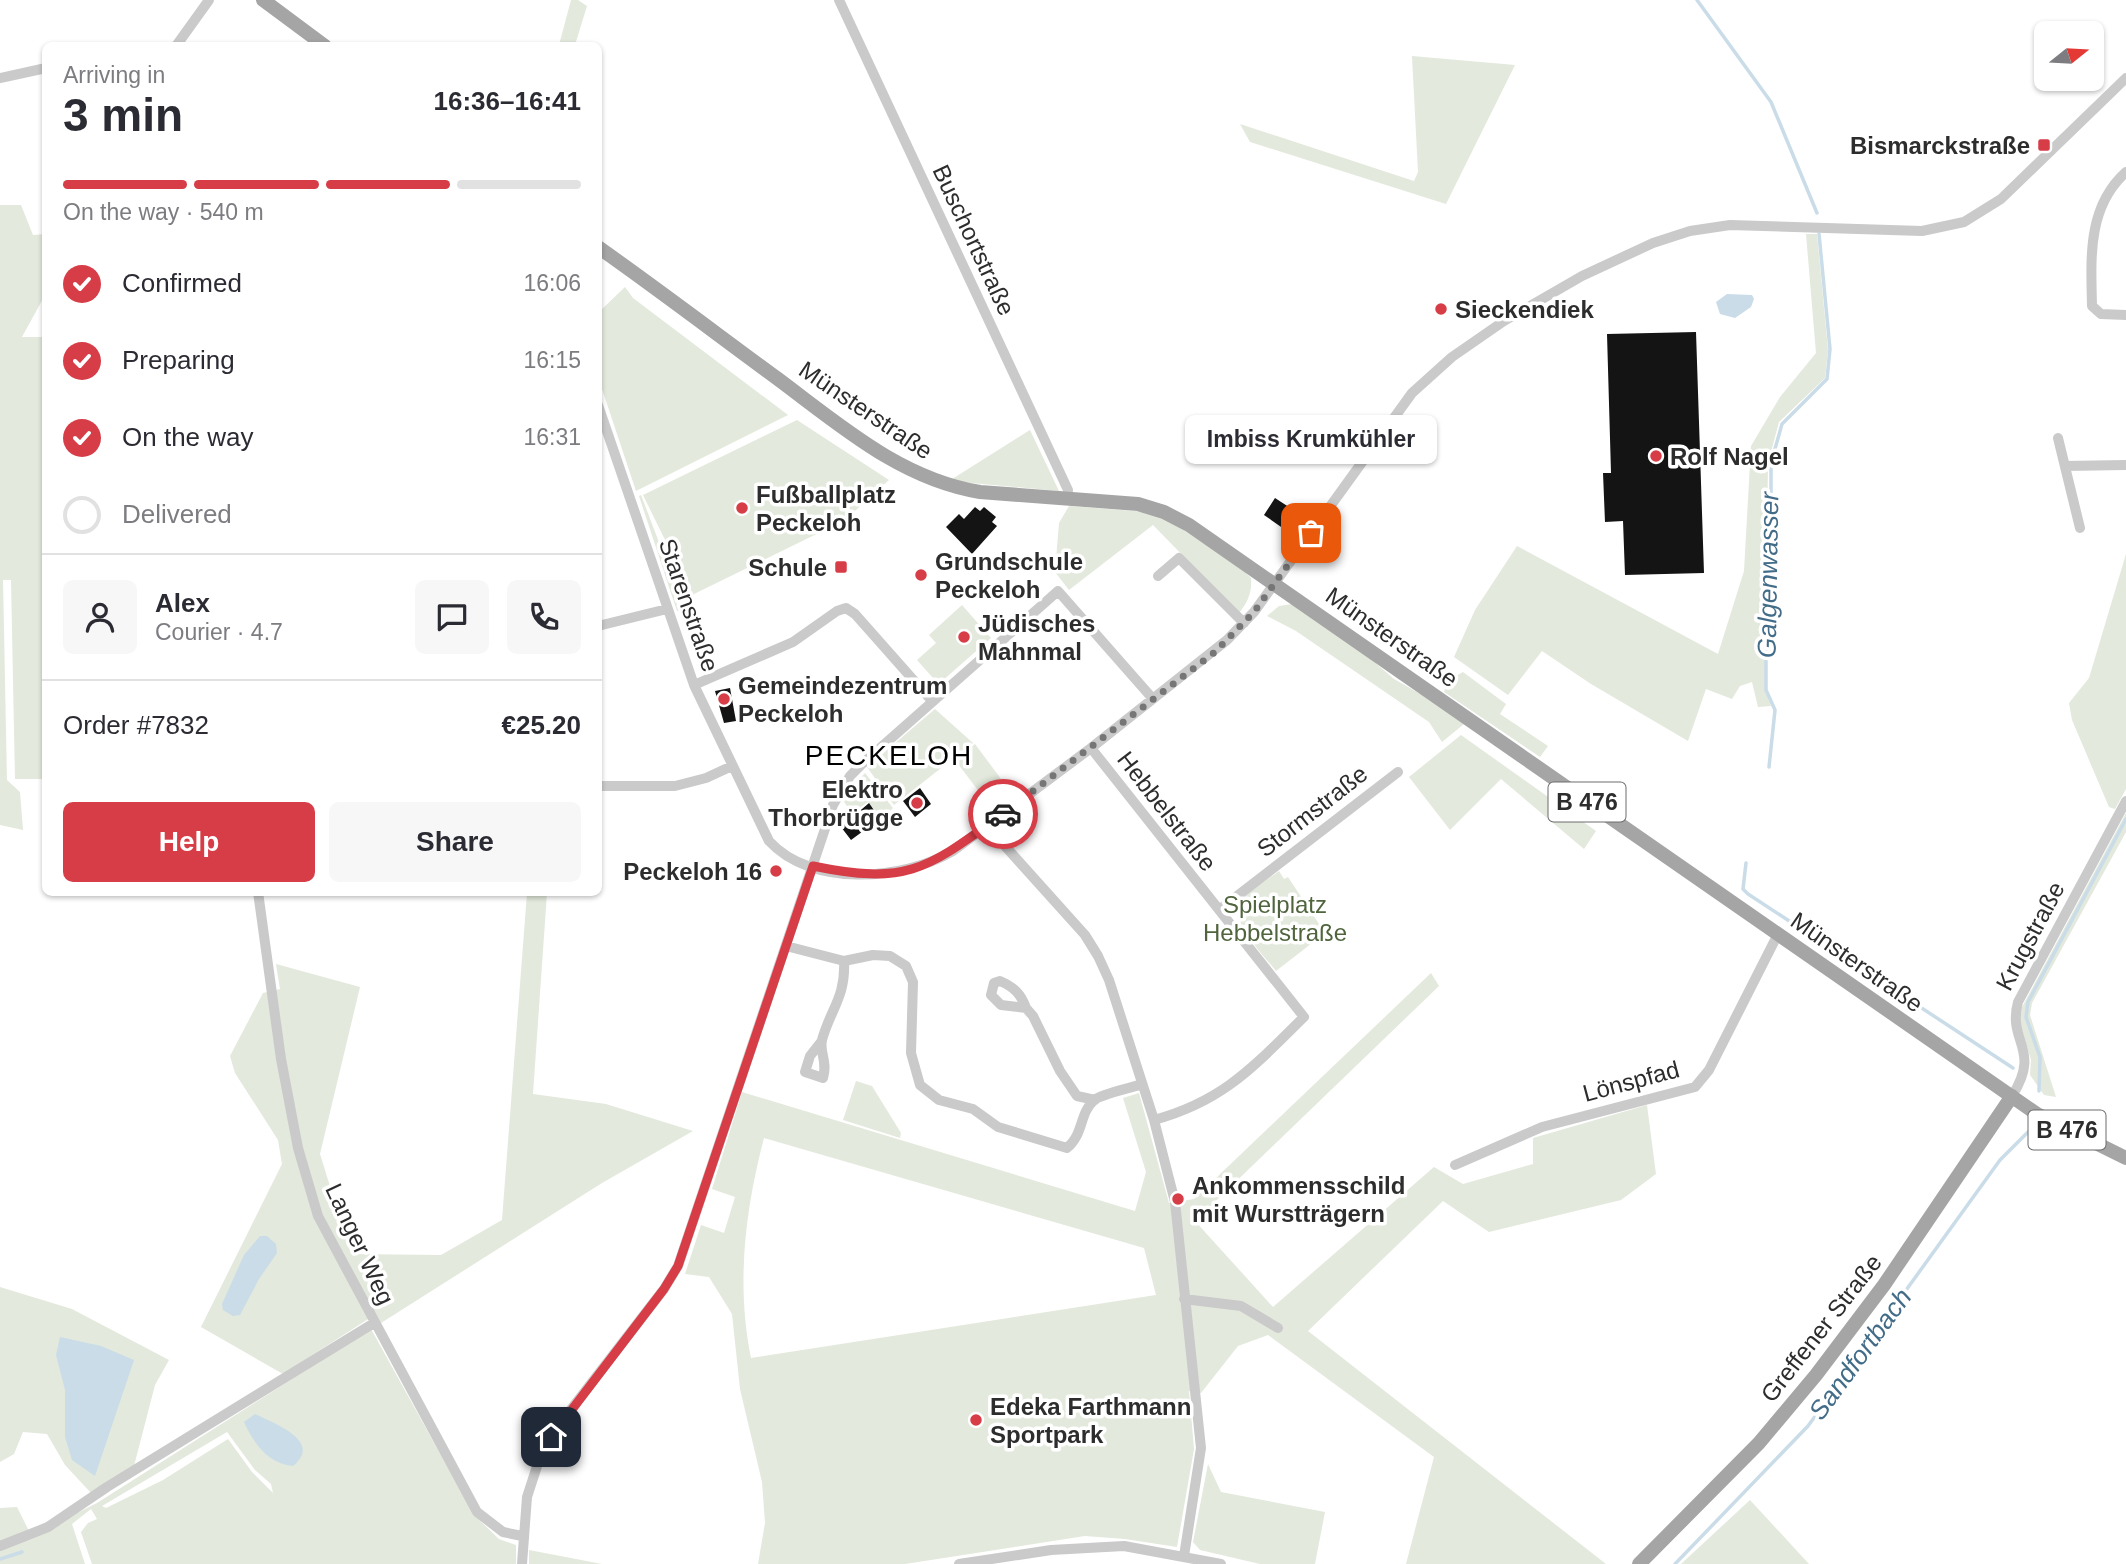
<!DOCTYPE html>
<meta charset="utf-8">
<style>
body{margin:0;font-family:Helvetica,sans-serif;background:#f7f7f7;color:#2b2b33;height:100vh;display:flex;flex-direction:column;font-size:26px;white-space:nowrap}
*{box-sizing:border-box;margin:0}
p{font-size:23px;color:#7c7c81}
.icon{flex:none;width:38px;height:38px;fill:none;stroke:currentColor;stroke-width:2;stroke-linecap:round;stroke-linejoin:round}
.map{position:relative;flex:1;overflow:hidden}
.sheet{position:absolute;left:42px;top:42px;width:560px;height:854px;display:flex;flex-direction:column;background:#fff;border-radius:10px;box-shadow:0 2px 5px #0004}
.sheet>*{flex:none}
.needle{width:46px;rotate:72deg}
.fabs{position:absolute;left:2034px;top:21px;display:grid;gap:14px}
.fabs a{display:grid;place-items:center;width:70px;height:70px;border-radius:10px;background:#fff;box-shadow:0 2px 5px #0004;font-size:35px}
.pin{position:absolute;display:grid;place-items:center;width:60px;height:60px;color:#fff;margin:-30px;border-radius:14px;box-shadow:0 4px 10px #0006}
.courier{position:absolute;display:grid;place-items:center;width:70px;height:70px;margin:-35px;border:5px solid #d63d47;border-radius:50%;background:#fff;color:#222;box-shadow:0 2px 9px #0007}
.bubble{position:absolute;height:49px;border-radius:10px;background:#fff;box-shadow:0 2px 5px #0004;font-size:23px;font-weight:700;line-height:49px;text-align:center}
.overview em{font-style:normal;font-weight:700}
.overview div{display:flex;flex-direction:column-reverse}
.overview{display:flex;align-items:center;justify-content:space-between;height:119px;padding:0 21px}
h1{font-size:46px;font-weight:700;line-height:52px}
.bar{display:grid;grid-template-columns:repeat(4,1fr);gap:10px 7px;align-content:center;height:84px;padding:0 21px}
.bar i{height:9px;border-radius:5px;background:#e1e1e2}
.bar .active{background:#d63d47}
.bar p{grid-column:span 4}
.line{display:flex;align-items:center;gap:18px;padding:0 21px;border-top:2px solid #e1e1e2}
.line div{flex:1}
.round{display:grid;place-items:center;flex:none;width:74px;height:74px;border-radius:10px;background:#f7f7f7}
ol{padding:0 21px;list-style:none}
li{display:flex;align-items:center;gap:21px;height:77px}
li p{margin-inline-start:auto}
li .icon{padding:7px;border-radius:50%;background:#d63d47;color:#fff;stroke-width:4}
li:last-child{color:#7c7c81}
li i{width:38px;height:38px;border:4px solid #e1e1e2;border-radius:50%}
.cta{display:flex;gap:14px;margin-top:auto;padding:14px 21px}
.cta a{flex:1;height:80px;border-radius:10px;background:#d63d47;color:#fff;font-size:28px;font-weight:700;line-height:80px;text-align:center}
.cta a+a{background:#f7f7f7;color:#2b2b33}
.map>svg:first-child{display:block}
.green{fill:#e3e9dc;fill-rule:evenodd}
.water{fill:#c9dce8}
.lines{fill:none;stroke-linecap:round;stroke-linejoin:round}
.stream{stroke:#c9dce8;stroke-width:3.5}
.building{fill:#141414}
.minor{stroke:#cacaca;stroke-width:10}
.major{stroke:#a5a5a5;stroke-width:14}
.done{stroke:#767676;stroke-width:7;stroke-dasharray:0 12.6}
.route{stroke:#d63d47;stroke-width:9}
.poi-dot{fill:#d63d47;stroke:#fff;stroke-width:2.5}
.labels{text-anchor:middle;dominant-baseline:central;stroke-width:7;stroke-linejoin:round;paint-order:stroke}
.shield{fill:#fff;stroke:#6c6c6c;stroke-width:2}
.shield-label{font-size:23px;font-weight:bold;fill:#2d2d2d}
.poi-label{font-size:24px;font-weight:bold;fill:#2d2d2d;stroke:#fff;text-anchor:start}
.street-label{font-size:24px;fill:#2d2d2d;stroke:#fff}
.park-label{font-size:24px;fill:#50653e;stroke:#fff}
.water-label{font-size:26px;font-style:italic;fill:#426c88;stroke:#fff}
.quarter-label{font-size:28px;letter-spacing:2px;fill:#000;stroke:#fff}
</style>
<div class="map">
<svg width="2126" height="1564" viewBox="0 0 2126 1564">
<rect width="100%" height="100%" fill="#fff"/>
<path class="green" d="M571 0H578L587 6 575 45H559Z
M1412 56 1515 65 1446 204 1250 142 1240 124 1414 181 1418 172Z
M0 205H21L33 235 46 234 45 295 22 337H45V779H15L11 580H3L7 780 20 792 23 830 0 825Z
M1806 234H1817L1828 350 1825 378 1779 422 1768 463 1765 691 1771 706 1758 707 1752 682 1740 686 1732 699 1706 689 1688 741 1591 684 1542 651 1508 695 1454 657 1475 610 1517 546 1718 654 1744 571 1751 446 1780 397 1816 353Z
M625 287 633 298 788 415 636 491 599 380V312Z
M797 420 889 480 845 520 692 595 643 495Z
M1030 430 1059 491 949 481Z
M641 495 684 608 677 611 639 496Z
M1069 506 1147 512 1167 519 1242 569 1251 578C1252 593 1248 602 1239 613L1153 525 1069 590 1055 572 1059 523Z
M2126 554V789L2115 809 2109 807 2072 720 2069 703 2089 678Z
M1292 604 1365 654 1394 679 1426 697 1464 724 1442 742 1429 722 1296 631 1267 616 1279 606Z
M962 605 991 638 933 689 927 684 933 678 917 660 936 643 929 635Z
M1463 672 1506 704 1500 714 1548 746 1540 757 1444 692 1448 680Z
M935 709 973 743 894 805 867 767Z
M1461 735 1596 831 1584 849 1501 779 1450 830 1409 777Z
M975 744 1013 795 993 810 955 760Z
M865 773 893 808 882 819 868 802 852 813 844 802 853 786Z
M2126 813V832L2032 1003 2030 1015 2056 1097 2044 1095 2030 1075 2031 1060 2020 1022 2021 1009Z
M1279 871 1284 879 1288 877 1325 933 1276 971C1265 957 1228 920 1240 902 1249 890 1267 880 1279 871Z
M527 893H547L533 1094 606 1104 693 1131 602 1183 381 1323 376 1314 283 1374 201 1327 282 1164 278 1140 235 1073 230 1056 263 993 280 989 276 964 360 987 320 1154 351 1254 441 1255 502 1220Z
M1431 973 1439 986 1195 1221 1273 1307 1434 1167 1463 1184 1533 1164V1138L1647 1105 1656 1174 1621 1200 1489 1232 1443 1201 1308 1331 1606 1564H1406L1434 1457 1268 1335 1238 1346 1201 1393 1189 1391 1194 1449 1177 1547 1125 1539 1085 1536 905 1564H758L765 1523 762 1482 740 1389 732 1314 709 1277 685 1274 701 1225 724 1233 735 1197 712 1189 742 1092 1135 1211 1146 1172 1123 1098 1139 1093 1169 1203 1194 1199ZM764 1138 1144 1248 1156 1295 751 1358C736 1285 745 1210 764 1138Z
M856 1081 872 1086 901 1133 900 1138 843 1120Z
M0 1287 72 1309 169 1360 155 1385 134 1466 91 1493 65 1465 47 1434 23 1432 14 1454 0 1462Z
M371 1329 474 1515 499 1539 516 1545V1564H92L81 1532 88 1523 97 1519 91 1509 72 1524 85 1564H0V1508L17 1507 30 1533 63 1520 97 1503ZM227 1432 255 1470 271 1484 273 1493 252 1472 228 1439 163 1480 106 1508 102 1506Z
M1208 1464 1221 1492 1325 1512 1315 1564H1260L1200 1550 1193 1542Z
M1750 1500 1809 1564H1681Z
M529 1550 602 1564H529Z"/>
<path class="water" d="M1727 294 1752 295 1754 299 1751 307 1735 318 1720 314 1716 302Z
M260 1236H267L276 1244 277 1253 259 1279 240 1315 233 1316 223 1310 222 1304 244 1255Z
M60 1337 101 1346 134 1360 95 1476 72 1460 65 1437V1390L56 1355Z
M255 1414C273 1423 324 1441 293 1466 268 1464 253 1442 244 1422Z"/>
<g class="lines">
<path class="stream" d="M1697 0 1771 102 1817 213
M1769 767 1775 710 1766 690V587L1771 533V463L1782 424 1827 379 1830 349 1819 234
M1746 863 1743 889 1748 894 2013 1068
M2039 1091 2040 1057 2026 1017 2028 1002 2126 819
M0 1559 22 1552
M1675 1564 1808 1426 2000 1160 2029 1131"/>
</g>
<path class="building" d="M1696 332 1704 573 1625 575 1623 521 1605 522 1603 473H1611L1607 334Z
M1275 498 1298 513 1284 529 1264 515Z
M975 507 980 511 984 507 996 517 992 522 997 526 972 554 946 527 959 514 964 519Z
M730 688 736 721 724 723 715 691Z
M920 788 931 804 915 817 903 801Z
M869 803 883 823 870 833 866 829 851 840 841 827Z"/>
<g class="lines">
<path class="minor" d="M839 0 1068 490 1067 499
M176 46 209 0
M0 78 46 68
M2126 172C2087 207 2091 258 2092 306L2101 314 2126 315
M598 405 694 685 769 841C811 887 902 881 953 851L1091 748 1227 640 1254 612 1412 393 1452 357 1504 321 1582 276 1653 243 1690 231 1730 225 1922 231 1964 222 2001 199 2126 78
M2058 438 2080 528
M2065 466 2126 465
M1158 576 1179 558 1244 623
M598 626 667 609
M694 685 793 642 837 611 846 608 855 614 932 701
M598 786H675L706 778 732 766
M987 826 1085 935 1098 956 1109 980 1154 1120C1224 1101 1254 1066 1304 1017L1091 748
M258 892 281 1059 298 1148 318 1216 477 1512 503 1532 522 1536
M1219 910 1398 772
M786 946 844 961 873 955 890 956 906 966 913 982 911 1053 920 1085 939 1100 973 1109 998 1127 1067 1148C1084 1134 1079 1114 1094 1100 1102 1094 1131 1088 1142 1084
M1026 1008C1021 994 1014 987 1000 981L994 983 991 995 1001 1005 1026 1008 1033 1016 1060 1071 1077 1096 1095 1100
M821 1042 810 1056 805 1072 823 1078C828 1061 819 1052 822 1040 830 1010 846 997 844 961
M2012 1096C2042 1049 2007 1042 2018 1002L2126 801
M1154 1120 1175 1202 1201 1448 1184 1556
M1455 1165 1542 1127 1695 1087 1709 1070 1778 934
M1184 1299 1241 1306 1278 1328
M0 1546 48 1527 107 1487 374 1323
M522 1564 527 1497 541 1454 562 1421 664 1289 678 1266 833 805 850 776 862 764 1058 591 1153 699
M959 1564 1051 1550 1124 1546 1221 1564"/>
<path class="major" d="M263 0 325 46
M598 247C659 290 718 335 778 379 841 426 901 479 980 492L1138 504 1164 512 1189 525 2037 1114 2126 1158
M1639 1564 1759 1443 1816 1375 1884 1285 2012 1096"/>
</g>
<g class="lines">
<path class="done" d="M1003 814 1215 652 1254 612 1311 533"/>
<path class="route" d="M551 1437 664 1289 678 1266 813 866C909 886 928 868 1003 814"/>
</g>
<g class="poi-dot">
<rect x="2037" y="138" width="14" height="14" rx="3.5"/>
<circle cx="1441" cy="309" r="7"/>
<circle cx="1656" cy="456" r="7"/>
<circle cx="742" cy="508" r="7"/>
<rect x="834" y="560" width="14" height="14" rx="3.5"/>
<circle cx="921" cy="575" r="7"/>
<circle cx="964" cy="637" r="7"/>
<circle cx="724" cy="699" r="7"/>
<circle cx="917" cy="803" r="7"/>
<circle cx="776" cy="871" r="7"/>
<circle cx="1178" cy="1199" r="7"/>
<circle cx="976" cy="1420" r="7"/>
</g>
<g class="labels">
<g class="shield">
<rect x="1548.5" y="782.5" width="77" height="39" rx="5"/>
<rect x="2028.5" y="1110.5" width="77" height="39" rx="5"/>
</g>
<g class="shield-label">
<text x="1587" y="802">B 476</text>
<text x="2067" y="1130">B 476</text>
</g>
<g class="poi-label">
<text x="2030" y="145" text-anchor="end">Bismarckstraße</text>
<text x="1455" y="309">Sieckendiek</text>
<text x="1670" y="456">Rolf Nagel</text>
<text x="756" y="494">Fußballplatz<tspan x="756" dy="28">Peckeloh</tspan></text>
<text x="935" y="561">Grundschule<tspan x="935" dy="28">Peckeloh</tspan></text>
<text x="827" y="567" text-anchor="end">Schule</text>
<text x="978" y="623">Jüdisches<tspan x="978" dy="28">Mahnmal</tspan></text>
<text x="738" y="685">Gemeindezentrum<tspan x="738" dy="28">Peckeloh</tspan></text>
<text x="903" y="789" text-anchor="end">Elektro<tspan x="903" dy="28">Thorbrügge</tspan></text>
<text x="762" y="871" text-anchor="end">Peckeloh 16</text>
<text x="1192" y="1185">Ankommensschild<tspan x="1192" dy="28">mit Wurstträgern</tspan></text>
<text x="990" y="1406">Edeka Farthmann<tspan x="990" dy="28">Sportpark</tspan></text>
</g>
<g class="street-label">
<text transform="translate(974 240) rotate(65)">Buschortstraße</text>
<text transform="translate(866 410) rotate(34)">Münsterstraße</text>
<text transform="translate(689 605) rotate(71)">Starenstraße</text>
<text transform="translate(1392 637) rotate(35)">Münsterstraße</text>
<text transform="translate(1167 811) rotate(52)">Hebbelstraße</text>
<text transform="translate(1312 811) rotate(-38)">Stormstraße</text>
<text transform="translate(2030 936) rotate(-62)">Krugstraße</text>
<text transform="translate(1857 962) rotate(35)">Münsterstraße</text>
<text transform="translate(1631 1081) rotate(-15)">Lönspfad</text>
<text transform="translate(360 1244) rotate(65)">Langer Weg</text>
<text transform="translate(1821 1328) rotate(-52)">Greffener Straße</text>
</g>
<g class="park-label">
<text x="1275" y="904">Spielplatz<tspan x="1275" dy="28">Hebbelstraße</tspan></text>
</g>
<g class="water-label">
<text transform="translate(1768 575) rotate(-89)">Galgenwasser</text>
<text transform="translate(1860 1354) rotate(-54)">Sandfortbach</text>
</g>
<g class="quarter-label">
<text x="889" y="755">PECKELOH</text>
</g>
</g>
</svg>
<div class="fabs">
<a><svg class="needle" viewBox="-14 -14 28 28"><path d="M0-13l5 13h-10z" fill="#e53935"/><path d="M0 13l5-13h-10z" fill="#7c7c81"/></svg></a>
</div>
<div class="pin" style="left:1311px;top:533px;background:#ea580c"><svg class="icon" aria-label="bag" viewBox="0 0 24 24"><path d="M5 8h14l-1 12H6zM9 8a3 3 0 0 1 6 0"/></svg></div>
<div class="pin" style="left:551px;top:1437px;background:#1f2937"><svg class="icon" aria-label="home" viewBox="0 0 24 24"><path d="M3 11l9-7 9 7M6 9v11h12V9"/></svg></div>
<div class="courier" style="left:1003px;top:814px"><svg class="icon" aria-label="car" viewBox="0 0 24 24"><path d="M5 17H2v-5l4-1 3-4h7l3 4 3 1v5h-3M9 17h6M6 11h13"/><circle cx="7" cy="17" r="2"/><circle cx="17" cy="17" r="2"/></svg></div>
<div class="bubble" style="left:1185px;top:415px;width:252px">Imbiss Krumkühler</div>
<section class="sheet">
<div class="overview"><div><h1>3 min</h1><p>Arriving in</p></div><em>16:36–16:41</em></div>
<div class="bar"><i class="active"></i><i class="active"></i><i class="active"></i><i></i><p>On the way · 540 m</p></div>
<ol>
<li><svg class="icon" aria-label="check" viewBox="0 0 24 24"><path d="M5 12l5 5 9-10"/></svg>Confirmed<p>16:06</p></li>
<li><svg class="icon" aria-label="check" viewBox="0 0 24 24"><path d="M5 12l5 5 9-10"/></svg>Preparing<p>16:15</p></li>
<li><svg class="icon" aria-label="check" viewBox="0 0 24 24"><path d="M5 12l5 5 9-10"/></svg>On the way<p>16:31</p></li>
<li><i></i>Delivered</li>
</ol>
<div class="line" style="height:126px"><a class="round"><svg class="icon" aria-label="person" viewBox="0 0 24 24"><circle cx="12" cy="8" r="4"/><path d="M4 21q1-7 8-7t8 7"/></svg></a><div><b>Alex</b><p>Courier · 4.7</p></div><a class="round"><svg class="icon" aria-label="chat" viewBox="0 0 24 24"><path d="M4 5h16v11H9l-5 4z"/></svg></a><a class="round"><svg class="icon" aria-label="phone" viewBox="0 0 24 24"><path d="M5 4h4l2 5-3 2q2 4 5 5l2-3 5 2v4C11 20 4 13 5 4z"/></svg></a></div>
<div class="line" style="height:91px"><div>Order #7832</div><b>€25.20</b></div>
<div class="cta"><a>Help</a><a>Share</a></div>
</section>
</div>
